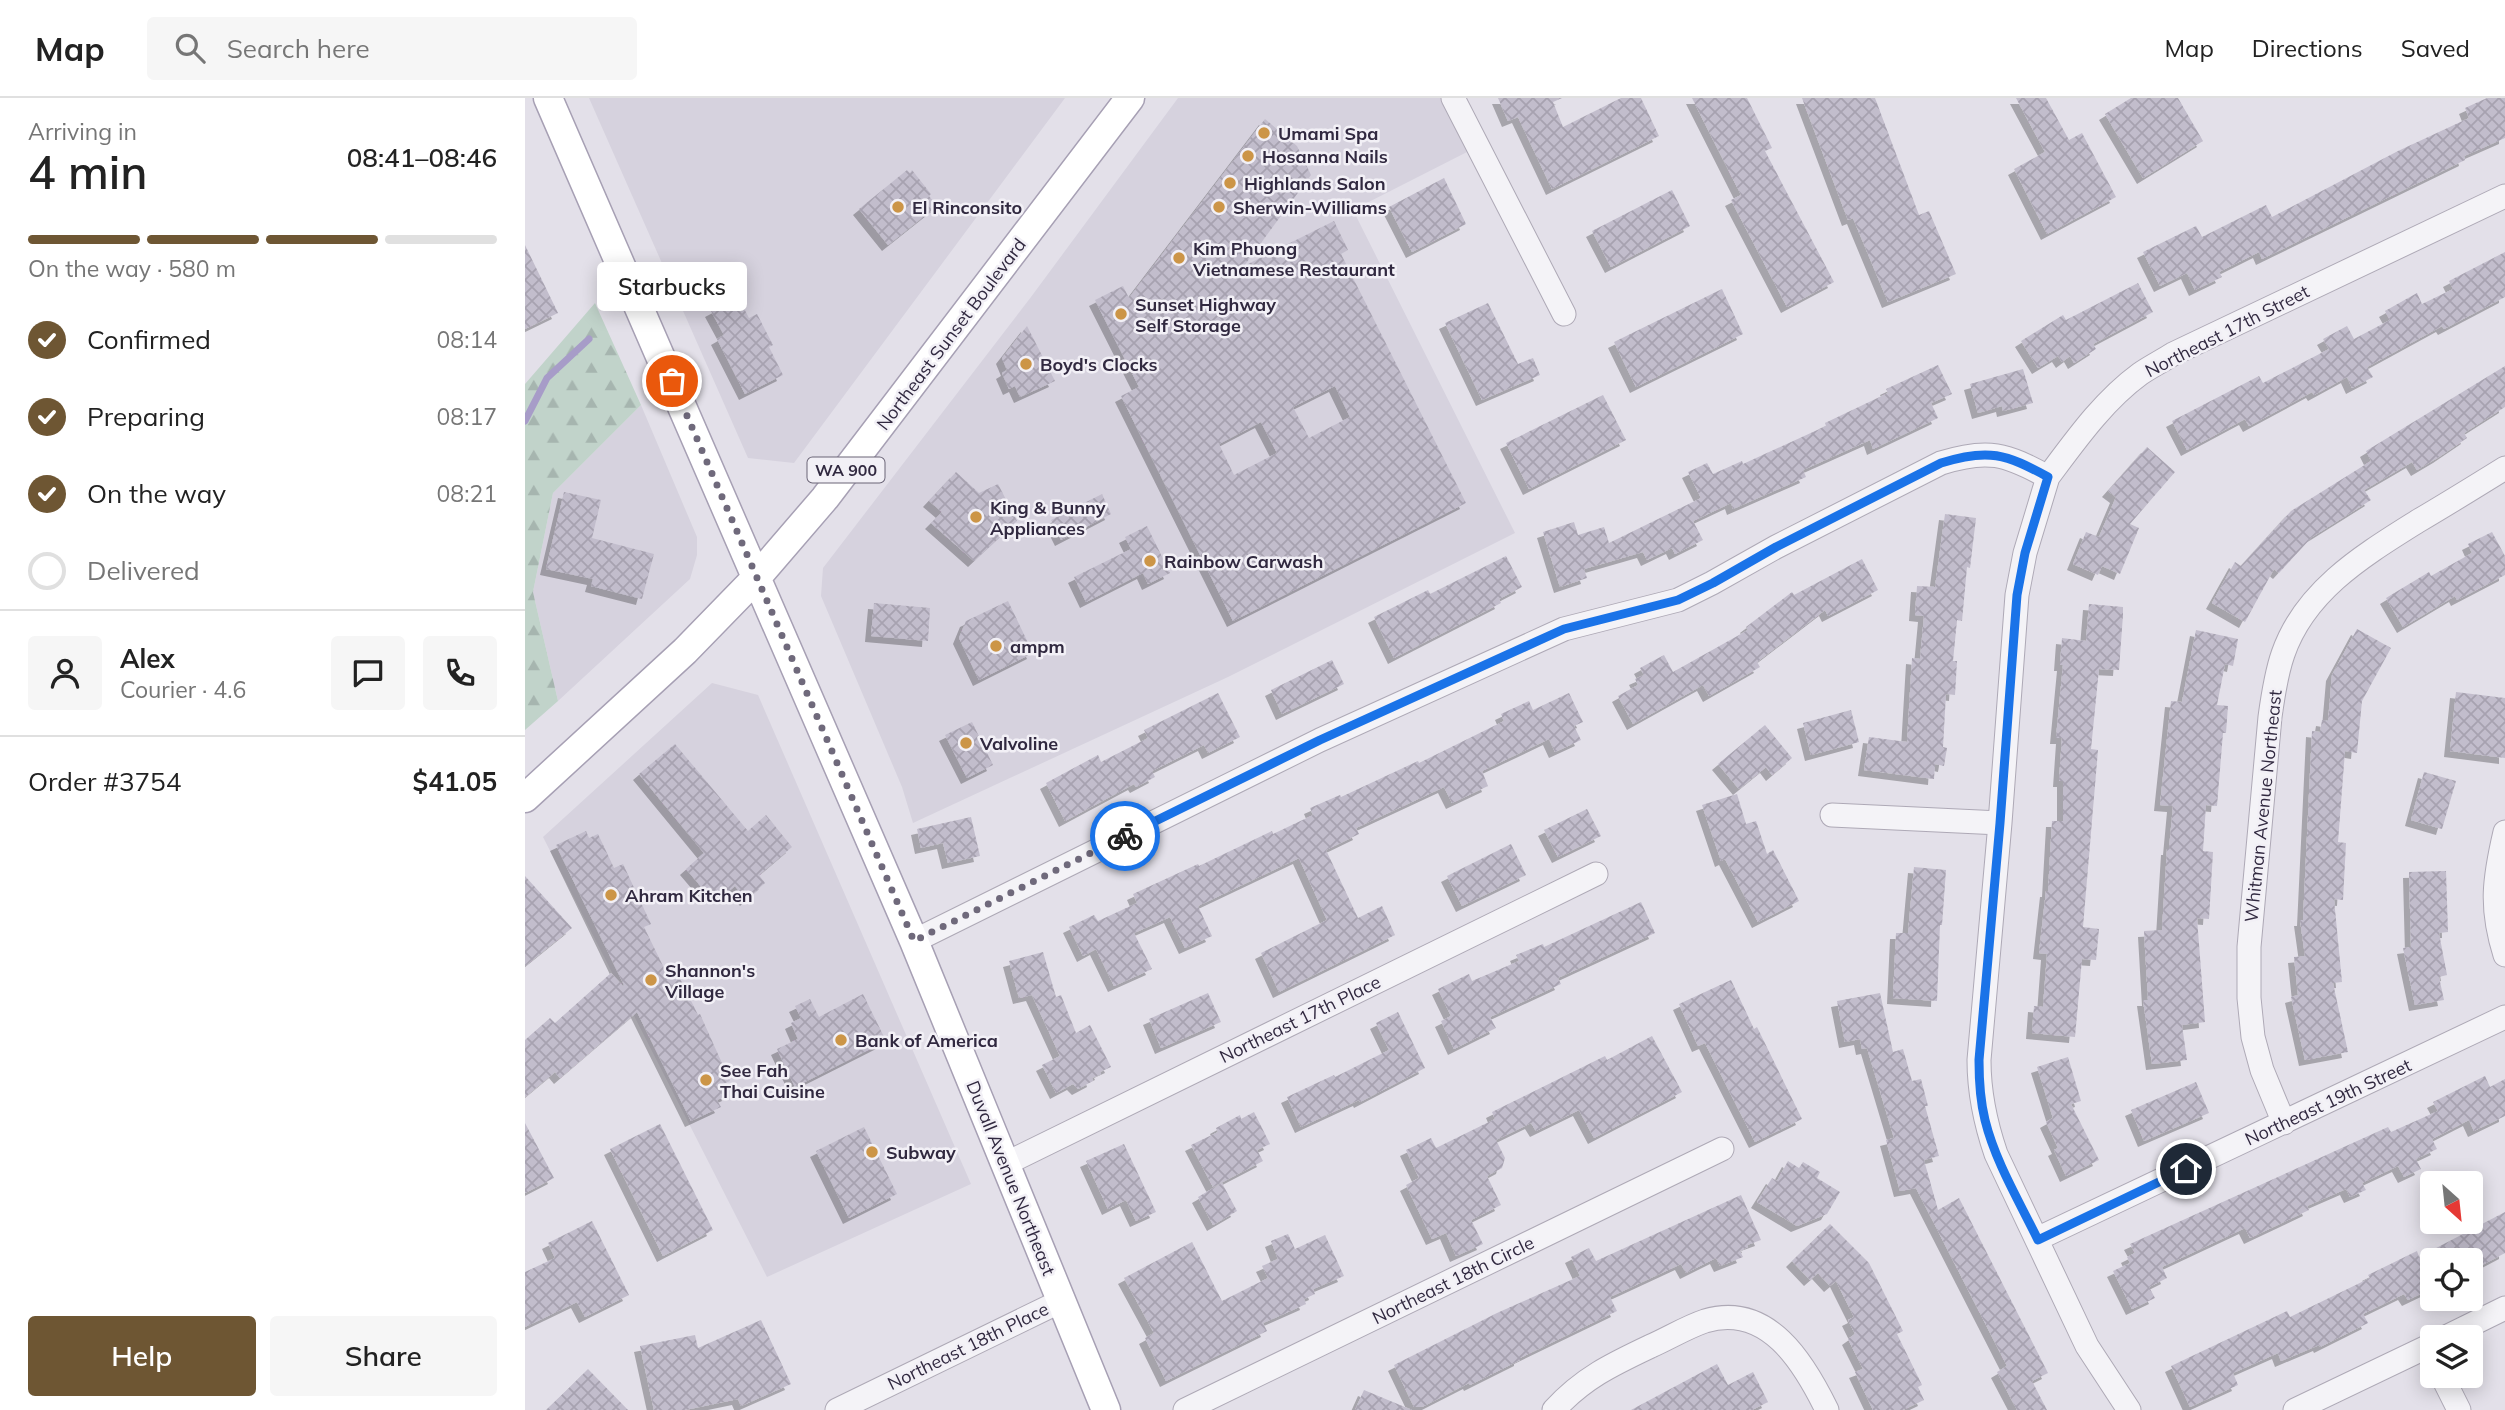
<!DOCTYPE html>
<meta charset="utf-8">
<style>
body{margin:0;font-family:Mulish,sans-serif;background:#f6f6f6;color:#222;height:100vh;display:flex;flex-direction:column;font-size:26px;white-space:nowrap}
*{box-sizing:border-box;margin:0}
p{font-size:23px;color:#767676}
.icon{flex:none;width:38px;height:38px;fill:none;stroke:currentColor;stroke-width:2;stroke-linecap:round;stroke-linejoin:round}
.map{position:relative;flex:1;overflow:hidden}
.side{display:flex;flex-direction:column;background:#fff;width:525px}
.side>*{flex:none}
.needle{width:46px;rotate:153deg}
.tools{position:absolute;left:1895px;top:1073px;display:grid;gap:14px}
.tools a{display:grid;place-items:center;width:63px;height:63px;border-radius:7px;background:#fff;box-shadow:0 4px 18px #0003;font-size:35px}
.pin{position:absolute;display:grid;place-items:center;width:60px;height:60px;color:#fff;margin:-30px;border:4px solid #fff;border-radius:50%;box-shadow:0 2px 7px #0007}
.courier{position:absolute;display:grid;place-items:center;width:70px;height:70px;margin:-35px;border:5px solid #1a73e8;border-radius:50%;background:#fff;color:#222;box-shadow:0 2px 9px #0007}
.bubble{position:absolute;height:49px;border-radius:7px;background:#fff;box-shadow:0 4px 18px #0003;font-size:23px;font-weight:600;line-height:49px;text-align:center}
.summary em{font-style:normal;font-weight:600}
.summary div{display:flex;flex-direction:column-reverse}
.summary{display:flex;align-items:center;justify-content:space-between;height:119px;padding:0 28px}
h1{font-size:46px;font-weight:600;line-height:52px}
.bar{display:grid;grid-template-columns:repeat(4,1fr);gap:10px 7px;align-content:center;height:84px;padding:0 28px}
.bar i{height:9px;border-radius:5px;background:#e0e0e0}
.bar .on{background:#6e5633}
.bar p{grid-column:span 4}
.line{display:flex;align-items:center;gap:18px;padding:0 28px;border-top:2px solid #e0e0e0}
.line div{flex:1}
.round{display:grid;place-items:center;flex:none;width:74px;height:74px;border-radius:7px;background:#f6f6f6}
ol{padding:0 28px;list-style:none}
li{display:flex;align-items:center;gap:21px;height:77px}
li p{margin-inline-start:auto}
li .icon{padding:7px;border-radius:50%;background:#6e5633;color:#fff;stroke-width:4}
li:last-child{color:#767676}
li i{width:38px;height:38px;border:4px solid #e0e0e0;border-radius:50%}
.action{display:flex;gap:14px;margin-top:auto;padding:14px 28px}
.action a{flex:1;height:80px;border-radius:7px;background:#6e5633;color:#fff;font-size:28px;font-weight:600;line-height:80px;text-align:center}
.action a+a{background:#f6f6f6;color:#222}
header{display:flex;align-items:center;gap:42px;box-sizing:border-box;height:98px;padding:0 35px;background:#fff;border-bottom:2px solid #e0e0e0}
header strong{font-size:33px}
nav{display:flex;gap:38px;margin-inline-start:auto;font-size:24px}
.search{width:490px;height:63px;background:#f6f6f6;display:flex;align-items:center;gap:18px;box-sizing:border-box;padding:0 24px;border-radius:7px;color:#767676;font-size:26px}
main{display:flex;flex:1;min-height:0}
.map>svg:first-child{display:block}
.built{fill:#d6d2de}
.forest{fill:url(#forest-firs)}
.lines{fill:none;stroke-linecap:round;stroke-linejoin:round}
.stream{stroke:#a79cc8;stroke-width:7}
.building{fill:url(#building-cross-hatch);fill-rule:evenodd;filter:url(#shadow)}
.minor-casing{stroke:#aea9b6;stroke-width:25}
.major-casing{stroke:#a7a0b4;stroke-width:31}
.minor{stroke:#f4f3f7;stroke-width:23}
.major{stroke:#fff;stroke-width:28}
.done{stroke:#6f697b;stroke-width:7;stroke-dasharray:0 12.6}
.route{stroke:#1a73e8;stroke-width:9}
.poi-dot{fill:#cc9547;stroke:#f2f0f6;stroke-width:2.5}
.labels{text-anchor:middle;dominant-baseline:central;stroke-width:5;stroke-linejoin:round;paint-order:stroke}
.shield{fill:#f2f0f6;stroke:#6b6577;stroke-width:2}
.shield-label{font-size:16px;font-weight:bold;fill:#312940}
.poi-label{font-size:18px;font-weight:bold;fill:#312940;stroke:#f2f0f6;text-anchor:start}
.street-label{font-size:18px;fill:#312940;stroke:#f2f0f6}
</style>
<header>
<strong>Map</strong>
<div class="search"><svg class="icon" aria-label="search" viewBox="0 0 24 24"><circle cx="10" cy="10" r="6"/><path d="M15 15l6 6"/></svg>Search here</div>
<nav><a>Map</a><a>Directions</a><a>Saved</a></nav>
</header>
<main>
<section class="side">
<div class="summary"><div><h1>4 min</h1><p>Arriving in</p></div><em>08:41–08:46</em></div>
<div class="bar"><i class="on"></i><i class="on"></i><i class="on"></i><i></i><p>On the way · 580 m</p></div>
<ol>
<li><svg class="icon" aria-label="check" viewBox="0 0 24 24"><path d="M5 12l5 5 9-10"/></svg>Confirmed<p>08:14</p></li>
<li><svg class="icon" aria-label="check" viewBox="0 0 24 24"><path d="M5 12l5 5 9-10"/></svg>Preparing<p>08:17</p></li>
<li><svg class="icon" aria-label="check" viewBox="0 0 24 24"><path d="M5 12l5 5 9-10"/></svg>On the way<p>08:21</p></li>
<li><i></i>Delivered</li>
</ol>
<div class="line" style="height:126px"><a class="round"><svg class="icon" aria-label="person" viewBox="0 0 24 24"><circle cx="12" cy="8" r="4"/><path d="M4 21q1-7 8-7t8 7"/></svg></a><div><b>Alex</b><p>Courier · 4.6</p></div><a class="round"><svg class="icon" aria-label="chat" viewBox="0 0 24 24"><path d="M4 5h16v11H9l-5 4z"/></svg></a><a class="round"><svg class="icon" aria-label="phone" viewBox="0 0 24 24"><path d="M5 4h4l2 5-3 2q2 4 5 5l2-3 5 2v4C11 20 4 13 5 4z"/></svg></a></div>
<div class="line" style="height:91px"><div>Order #3754</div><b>$41.05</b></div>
<div class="action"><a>Help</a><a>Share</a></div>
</section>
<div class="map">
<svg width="1980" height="1312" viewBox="0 0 1980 1312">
<defs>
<pattern id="forest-firs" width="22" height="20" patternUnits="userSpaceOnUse" patternTransform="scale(1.75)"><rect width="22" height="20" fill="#c1d3ca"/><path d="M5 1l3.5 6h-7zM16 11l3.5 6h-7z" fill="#a6b5af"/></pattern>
<pattern id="building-cross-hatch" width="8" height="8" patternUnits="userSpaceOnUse" patternTransform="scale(1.75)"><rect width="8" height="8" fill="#c2bdcc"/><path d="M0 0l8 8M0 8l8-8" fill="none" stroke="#a7a2b0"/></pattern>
<filter id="shadow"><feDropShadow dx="-6" dy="6" stdDeviation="0" flood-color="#0004"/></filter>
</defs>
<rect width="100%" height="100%" fill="#e3e0e9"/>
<path class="built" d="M64 0H540L269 365 223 360Z
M653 0H916L944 53 828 112 990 435 703 579 388 725 377 689 296 498 298 470 506 199Z
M116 307 172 439V457L165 481 33 603 8 494 28 395Z
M187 585 233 597 446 1086 242 1179 18 739Z"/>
<path class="forest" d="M70 205 116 307 28 395 8 494 33 603 0 632V286Z"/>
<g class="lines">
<path class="stream" d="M0 323 22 280 64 241"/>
</g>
<path class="building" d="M973 0H1037L1028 4 1038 29 1096 0H1116L1134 38 1027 91 993 19 983 23Z
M1167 0H1222L1247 50 1240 53 1309 184 1262 209 1206 102 1216 97Z
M1277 0H1350L1394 117 1404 113 1431 176 1363 204 1328 120 1323 122Z
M1491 0H1521L1544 42 1557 35 1591 99 1522 136 1489 71 1520 54Z
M1606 0H1653L1678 43 1618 80 1580 16Z
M1962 0H1980V40L1939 58 1940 62 1737 161 1734 154 1694 174 1697 179 1670 192 1662 175 1635 188 1618 154 1671 128 1677 139 1741 107 1747 119 1873 53 1944 20 1940 10Z
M740 21 772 48 786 77 719 168 809 123 823 152 816 156 941 405 708 523 596 298 614 289 570 202 598 188 604 200ZM810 288 825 319 784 340 768 309ZM736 324 752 355 709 377 694 346Z
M382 72 385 75 387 72 406 96 404 98 412 108 363 147 334 111Z
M919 80 941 126 887 154 864 109Z
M1147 92 1165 128 1086 169 1067 133Z
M0 147 33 215 0 231Z
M1980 154V199L1919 231 1917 228 1842 269 1848 279 1827 290 1822 279 1789 297 1787 294 1724 328 1720 321 1662 352 1647 323 1734 278 1738 285 1804 251 1798 241 1822 228 1829 241 1865 222 1860 213 1892 195 1897 206 1928 191 1924 183Z
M1613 185 1628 214 1568 246 1571 251 1549 265 1545 258 1537 264 1533 258 1513 270 1496 243 1538 217 1541 222Z
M1197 191 1218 236 1111 289 1089 244Z
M213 199 224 220 232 216 248 247 244 249 258 277 220 296 192 241 199 237 186 213Z
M963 205 993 266 1008 260 1015 277 957 302 920 225Z
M502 228 530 283 495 299 490 288 484 291 477 275 482 272 477 260Z
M1413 267 1427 296 1406 305 1413 320 1348 351 1345 342 1278 372 1281 379 1208 411 1206 405 1168 423 1178 442 1150 456 1147 450 1122 462 1118 454 1059 471 1062 480 1035 489 1018 434 1049 424 1053 437 1079 429 1084 445 1176 400 1163 374 1182 365 1188 376 1217 363 1218 366 1301 328 1300 325 1363 295 1361 291Z
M1980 268V309L1939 335 1942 340 1914 359 1892 372 1887 364 1839 392 1846 402 1787 439 1754 475 1749 471 1720 524 1687 505 1710 464 1716 468 1766 413 1846 363 1841 353Z
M1498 271 1508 305 1478 313 1477 308 1453 315 1445 286Z
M1078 297 1101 342 1004 391 981 345Z
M1622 349 1650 374 1605 426 1614 430 1595 476 1577 468 1573 477 1548 466 1561 434 1574 439 1591 399 1583 393Z
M431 374 454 395 473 386 492 423 449 463 406 425 417 414 404 403Z
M39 394 76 402 67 440 129 456 117 501 66 488 68 481 21 471Z
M577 396 586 416 536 442 526 422Z
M1420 416 1451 420 1445 470 1442 469 1437 523 1432 522 1428 563H1432L1430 597 1421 596 1418 649 1422 650 1419 668 1410 666 1409 681 1339 672 1344 639 1382 644 1387 560 1395 561 1399 518 1390 517 1392 488 1410 489Z
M622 428 645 475 623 486 618 475 561 504 549 479 606 451 600 439Z
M1967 434 1980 458V477L1932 502 1930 498 1878 529 1861 500 1904 474 1906 478 1947 455 1943 446Z
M981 458 997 489 974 501 976 505 869 560 849 519 903 492 905 496Z
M1337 461 1353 492 1303 518 1300 512 1232 564 1235 569 1184 598 1178 587 1108 626 1093 598 1113 587 1110 581 1119 577 1115 570 1139 557 1148 574 1223 532 1221 529 1267 494 1269 497Z
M483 503 508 555 454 582 434 540 441 523Z
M349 505 405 510 403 543 346 538Z
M1564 506 1598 509V517L1594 572 1574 571 1566 651 1573 652 1558 829 1574 831 1571 862 1557 861 1550 939 1507 935 1509 908 1518 909 1522 856 1514 855 1521 793H1523L1527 723H1538V683H1534L1537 640H1531L1538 567H1535L1537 540 1561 543Z
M1832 531 1866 550 1837 603 1832 655 1820 653 1813 744 1821 745 1818 802 1809 801 1817 884 1808 885 1823 954 1780 962 1766 899 1773 897 1769 859 1780 858 1775 822H1778L1787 633 1795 634 1797 622 1803 623 1807 577Z
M1671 532 1713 541 1708 568 1700 566 1692 607 1703 608 1701 635H1698L1692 708 1681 707 1678 753 1688 754 1684 821 1672 820 1680 924 1657 927 1662 962 1627 966 1618 902H1623L1619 833 1637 832 1642 751H1644L1648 708 1635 707 1646 603 1657 604Z
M807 562 819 586 757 616 746 592Z
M1931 594 1980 600V660L1925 653Z
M693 595 715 639 683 655 679 647 627 673 630 679 611 689 609 686 540 723 521 685 573 657 576 664 623 640 619 632Z
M1044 595 1058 624 1049 628 1056 642 1030 654 1024 641 957 673 963 688 927 705 919 689 831 730 834 736 801 752 833 820 857 808 870 837 754 894 736 855 802 822 774 760 673 808 687 838 660 850 645 819 609 835 627 871 589 888 571 851 558 858 544 829 569 817 573 823 612 805 608 796 673 766 674 768 747 733 748 736 788 717 785 710 815 697 816 699 893 663 894 665 979 623 976 616 1004 603 1008 612Z
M1326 612 1334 644 1286 657 1278 625Z
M447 624 468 667 442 680 420 637Z
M1240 627 1267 660 1247 677 1241 669 1214 691 1193 666Z
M150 646 223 733 241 717 267 749 234 777 240 785 221 802 210 788 197 799 191 792 184 798 161 771 179 755 114 676Z
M1899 674 1931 683 1917 731 1886 722Z
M1212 696 1221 726 1231 723 1242 756 1248 752 1274 803 1233 824 1200 761 1196 763 1177 707Z
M1062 711 1076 738 1033 759 1019 732Z
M446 719 455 758 423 765 418 745 396 750 392 731Z
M61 733 64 740 73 736 89 770 98 766 126 826 119 829 139 870 148 866 173 917 175 916 205 983 198 986 203 997 192 1002 196 1009 166 1023 112 914 35 980 30 974 0 999V942L25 920 30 925 86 875 98 888 99 887 31 747Z
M986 746 1001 777 937 808 922 778Z
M1389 769 1421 772 1417 827H1415L1412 903 1368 900 1371 835H1383Z
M1921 773 1923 834 1914 835 1922 877 1914 879 1919 902 1890 907 1878 850 1886 849 1884 774Z
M0 778 47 830 0 868Z
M1116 804 1130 835 1033 880 1036 886 965 919 971 930 929 951 916 923 926 918 913 891 944 876 947 883 994 863 991 857 1018 846 1019 849Z
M518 854 531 899 536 897 551 935 565 927 586 969 575 974 576 976 567 980 568 983 553 991 548 986 531 995 517 967 535 958 507 897 494 900 484 863Z
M1206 882 1229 931 1232 929 1277 1021 1230 1044 1180 945 1173 948 1154 906Z
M683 895 696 924 636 950 624 921Z
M1355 895 1368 954 1378 951 1387 983 1396 981 1403 1008H1400L1414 1058 1399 1062 1413 1112 1434 1100 1523 1275 1507 1283 1522 1312H1492L1472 1274 1482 1268 1391 1090 1375 1093 1361 1042 1369 1040 1342 950 1337 951 1335 941 1320 944 1312 903Z
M338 896 361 943 270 989 252 951 273 941 266 925 276 920 270 908 285 901 294 919Z
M873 914 900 970 835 1004 834 1002 776 1029 762 999 809 977 810 979 864 952 851 925Z
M1127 938 1157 994 1069 1040 1054 1012 1011 1033 1006 1025 971 1042 980 1060 977 1070 962 1078 976 1107 946 1122 958 1146 931 1158 921 1135 907 1141 881 1087 894 1080 881 1052 906 1040 911 1050 970 1021 967 1014 1080 958 1082 962Z
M1543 959 1556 1003 1546 1006 1574 1062 1541 1078 1529 1052 1533 1050 1521 1024 1528 1020 1512 969Z
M1960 978 1965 989 1980 981V1018L1949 1033 1944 1022 1907 1041 1912 1051 1891 1061 1896 1071 1879 1079 1873 1068 1837 1085 1841 1092 1825 1099 1821 1091 1782 1108 1784 1112 1725 1140 1720 1130 1637 1169 1642 1180 1624 1189 1630 1200 1607 1211 1588 1173 1605 1165 1602 1159 1610 1155 1605 1146 1863 1029 1866 1034 1913 1013 1908 1004Z
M1671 984 1684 1015 1619 1043 1606 1012Z
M729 1014 745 1046 732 1052 738 1063 688 1089 666 1047 693 1034 691 1030 715 1017 716 1021Z
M0 1025 29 1080 0 1095Z
M135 1026 188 1132 138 1158 85 1051Z
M339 1029 372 1096 324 1120 291 1053Z
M599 1046 631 1114 611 1123 601 1102 583 1111 561 1063Z
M1263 1063 1274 1070 1278 1064 1295 1074 1292 1080 1315 1094 1302 1116 1272 1128 1232 1104 1247 1080 1252 1083Z
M697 1085 712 1113 688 1127 673 1099Z
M1216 1097 1236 1142 1222 1147 1223 1149 1215 1153 1218 1159 1195 1168 1191 1160 1161 1175 1156 1166 1085 1199 1092 1213 995 1260V1262L945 1287 944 1285 897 1309H889L869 1267 972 1215 1055 1178 1046 1159 1064 1150 1071 1163Z
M1980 1114V1155L1946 1173V1162H1908V1190L1883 1202 1879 1196 1838 1216 1843 1225 1795 1249 1794 1247 1756 1263 1753 1255 1708 1275 1713 1287 1665 1309 1646 1268 1762 1213 1765 1219 1845 1180 1843 1177 1892 1153 1894 1159Z
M67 1123 104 1197 60 1219 52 1204 0 1229V1174L30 1160 23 1145Z
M1305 1126 1344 1165 1378 1233 1372 1236 1397 1287 1393 1289 1399 1302 1378 1312H1348L1330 1274 1338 1271 1323 1241 1330 1236 1323 1222 1329 1219 1311 1183 1305 1188 1293 1175 1285 1182 1267 1163Z
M763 1136 770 1151 800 1137 819 1178 788 1191 790 1196 779 1201 781 1206 738 1225 742 1233 641 1283 620 1240 629 1235 599 1180 667 1144 697 1203 743 1180 737 1168 753 1161 746 1143Z
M236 1222 266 1286 216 1308 213 1301 160 1312H129L115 1248 170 1237 173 1250Z
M1192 1266 1203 1287 1228 1274 1243 1304 1227 1312H1106Z
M63 1271 103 1312H21L47 1287Z
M839 1292 887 1312H830Z"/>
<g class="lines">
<g class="minor-casing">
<path id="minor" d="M928 0 1039 216
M1523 379 1500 455 1492 497 1475 725 1454 962C1454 996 1460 1024 1471 1056L1562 1248 1604 1312
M1307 717 1475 725
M1980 734C1969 781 1965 810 1980 857
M389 843 795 642 1039 531 1153 502 1187 485 1251 449 1416 365C1463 350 1481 356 1523 379 1550 343 1578 303 1615 276 1625 269 1637 263 1648 256L1980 98
M1759 1025 1737 972 1728 939 1724 900V849L1745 619C1748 597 1751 576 1758 556 1780 492 1839 457 1893 423 1922 406 1951 388 1980 370
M480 1066 1071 776
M1512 1141 1980 919
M1921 1239 1980 1210
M1917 1278 1934 1312
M312 1312 536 1203
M660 1312 1197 1051
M1029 1312C1058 1280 1088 1266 1126 1248 1144 1240 1162 1229 1180 1223 1243 1204 1279 1265 1302 1312
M1770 1312 1908 1246"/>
</g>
<g class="major-casing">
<path id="major" d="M23 0 389 843 581 1312
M0 700 160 553 233 478 300 400 605 0"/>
</g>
<use href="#minor" class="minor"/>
<use href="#major" class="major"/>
</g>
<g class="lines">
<path class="done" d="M147 283 389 843 600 738"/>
<path class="route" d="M600 738 795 642 1039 531 1153 502 1188 485 1251 449 1416 365C1463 350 1481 356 1523 379L1500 455 1492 497 1475 725 1454 962C1454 982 1455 1002 1460 1022 1470 1063 1494 1103 1513 1142L1661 1071"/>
</g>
<g class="poi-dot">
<circle cx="739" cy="35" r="7"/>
<circle cx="723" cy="58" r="7"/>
<circle cx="705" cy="85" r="7"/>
<circle cx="373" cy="109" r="7"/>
<circle cx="694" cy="109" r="7"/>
<circle cx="654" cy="160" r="7"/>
<circle cx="596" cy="216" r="7"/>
<circle cx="501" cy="266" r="7"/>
<circle cx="451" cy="419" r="7"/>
<circle cx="625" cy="463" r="7"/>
<circle cx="471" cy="548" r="7"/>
<circle cx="441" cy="645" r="7"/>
<circle cx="86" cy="797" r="7"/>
<circle cx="126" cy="882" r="7"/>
<circle cx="316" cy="942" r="7"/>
<circle cx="181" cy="982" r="7"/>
<circle cx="347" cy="1054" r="7"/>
</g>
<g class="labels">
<rect class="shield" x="282.5" y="359.5" width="77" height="25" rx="5"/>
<g class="shield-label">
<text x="321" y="372">WA 900</text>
</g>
<g class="poi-label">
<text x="753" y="35">Umami Spa</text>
<text x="737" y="58">Hosanna Nails</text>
<text x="719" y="85">Highlands Salon</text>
<text x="387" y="109">El Rinconsito</text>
<text x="708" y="109">Sherwin-Williams</text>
<text x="668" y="150">Kim Phuong<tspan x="668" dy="21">Vietnamese Restaurant</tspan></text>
<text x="610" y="206">Sunset Highway<tspan x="610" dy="21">Self Storage</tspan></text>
<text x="515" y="266">Boyd's Clocks</text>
<text x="465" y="409">King &amp; Bunny<tspan x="465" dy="21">Appliances</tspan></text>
<text x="639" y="463">Rainbow Carwash</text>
<text x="485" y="548">ampm</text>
<text x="455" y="645">Valvoline</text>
<text x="100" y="797">Ahram Kitchen</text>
<text x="140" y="872">Shannon's<tspan x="140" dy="21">Village</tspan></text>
<text x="330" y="942">Bank of America</text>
<text x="195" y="972">See Fah<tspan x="195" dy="21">Thai Cuisine</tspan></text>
<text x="361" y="1054">Subway</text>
</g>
<g class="street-label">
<text transform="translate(1702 233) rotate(-27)">Northeast 17th Street</text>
<text transform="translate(426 236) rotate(-53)">Northeast Sunset Boulevard</text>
<text transform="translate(1738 708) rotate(-84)">Whitman Avenue Northeast</text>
<text transform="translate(775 921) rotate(-26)">Northeast 17th Place</text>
<text transform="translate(1803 1004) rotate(-25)">Northeast 19th Street</text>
<text transform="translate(486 1080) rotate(68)">Duvall Avenue Northeast</text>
<text transform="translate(928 1182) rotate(-26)">Northeast 18th Circle</text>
<text transform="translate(443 1248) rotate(-26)">Northeast 18th Place</text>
</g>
</g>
</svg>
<div class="tools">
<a><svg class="needle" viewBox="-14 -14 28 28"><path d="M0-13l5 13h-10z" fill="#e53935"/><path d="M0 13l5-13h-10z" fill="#767676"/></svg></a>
<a><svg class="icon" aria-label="locate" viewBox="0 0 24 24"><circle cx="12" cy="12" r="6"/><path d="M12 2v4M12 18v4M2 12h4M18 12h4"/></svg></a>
<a><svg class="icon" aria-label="layers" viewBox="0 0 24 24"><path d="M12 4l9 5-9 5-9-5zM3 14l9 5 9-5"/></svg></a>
</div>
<div class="pin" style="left:147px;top:283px;background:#ea580c"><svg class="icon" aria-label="bag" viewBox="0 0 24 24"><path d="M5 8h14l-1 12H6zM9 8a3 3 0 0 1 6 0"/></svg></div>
<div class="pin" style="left:1661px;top:1071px;background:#1f2937"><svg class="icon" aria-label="home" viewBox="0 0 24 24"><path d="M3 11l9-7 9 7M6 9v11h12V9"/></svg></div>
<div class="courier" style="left:600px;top:738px"><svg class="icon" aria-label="bike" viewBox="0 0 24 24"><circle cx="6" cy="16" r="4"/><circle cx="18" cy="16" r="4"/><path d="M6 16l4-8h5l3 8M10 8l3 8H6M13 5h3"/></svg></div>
<div class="bubble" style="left:72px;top:164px;width:150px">Starbucks</div>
</div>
</main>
